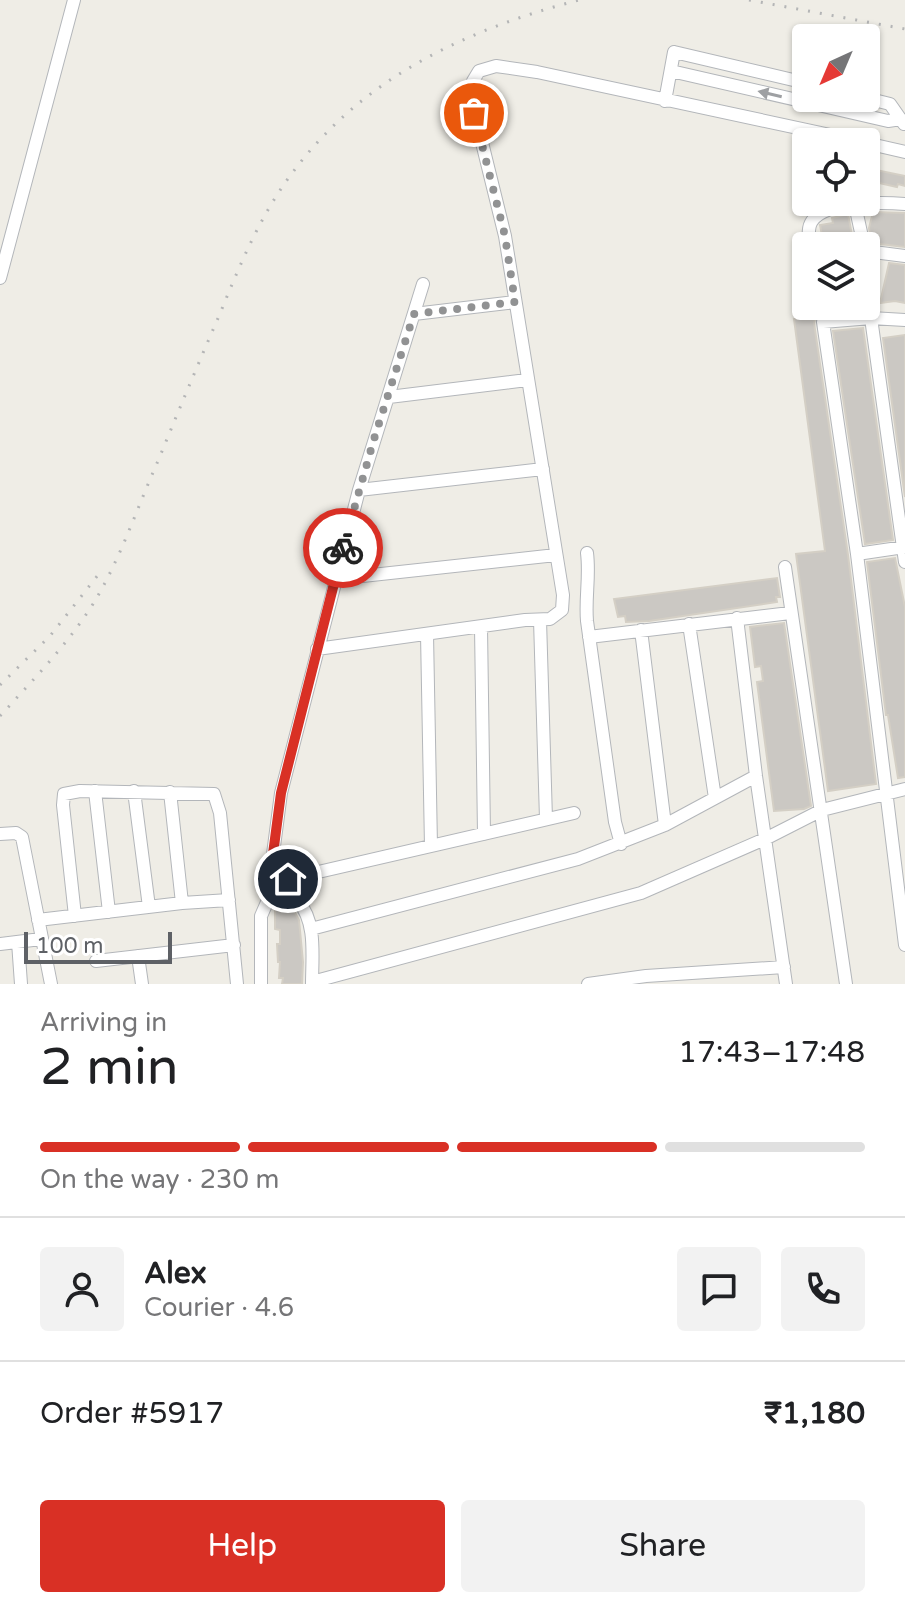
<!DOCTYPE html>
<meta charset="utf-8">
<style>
body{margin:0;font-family:"Varela Round",sans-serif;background:#f2f2f2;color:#202124;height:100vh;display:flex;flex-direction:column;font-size:30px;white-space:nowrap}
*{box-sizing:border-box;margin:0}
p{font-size:26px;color:#757577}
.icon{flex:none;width:44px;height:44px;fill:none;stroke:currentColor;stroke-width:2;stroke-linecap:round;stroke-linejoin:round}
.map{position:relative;height:984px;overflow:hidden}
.side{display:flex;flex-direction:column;background:#fff;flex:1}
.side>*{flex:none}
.needle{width:52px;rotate:224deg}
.fabs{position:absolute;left:792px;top:24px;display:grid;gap:16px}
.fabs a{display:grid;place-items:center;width:88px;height:88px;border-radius:8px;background:#fff;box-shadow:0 2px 6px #0004;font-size:40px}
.scale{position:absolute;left:24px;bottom:20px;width:148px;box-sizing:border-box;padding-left:8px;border:4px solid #5e6166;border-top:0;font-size:22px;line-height:28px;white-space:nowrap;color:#5e6166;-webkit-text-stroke:6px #fff;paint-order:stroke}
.pin{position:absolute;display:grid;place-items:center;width:68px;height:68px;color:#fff;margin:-34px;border:4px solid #fff;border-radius:50%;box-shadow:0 2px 8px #0007}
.courier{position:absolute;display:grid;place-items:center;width:80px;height:80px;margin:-40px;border:6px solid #d93025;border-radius:50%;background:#fff;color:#222;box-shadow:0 2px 10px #0007}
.summary em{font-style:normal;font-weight:600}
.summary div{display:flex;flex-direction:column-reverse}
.summary{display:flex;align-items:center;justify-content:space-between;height:136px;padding:0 40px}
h1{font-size:52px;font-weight:600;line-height:60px}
.bar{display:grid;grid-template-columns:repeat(4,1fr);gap:12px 8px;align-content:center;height:96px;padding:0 40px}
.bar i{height:10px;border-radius:6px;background:#e0e0e0}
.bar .current{background:#d93025}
.bar p{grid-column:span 4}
.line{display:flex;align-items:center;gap:20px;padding:0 40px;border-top:2px solid #e0e0e0}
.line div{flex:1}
.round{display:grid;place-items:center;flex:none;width:84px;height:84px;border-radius:8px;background:#f2f2f2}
.primary-button{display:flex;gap:16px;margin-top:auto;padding:16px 40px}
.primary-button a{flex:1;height:92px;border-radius:8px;background:#d93025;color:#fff;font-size:32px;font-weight:600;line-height:92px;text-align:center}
.primary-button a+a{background:#f2f2f2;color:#202124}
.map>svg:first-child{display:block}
.building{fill:#cbc8c3;stroke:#d4cfc5;stroke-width:2}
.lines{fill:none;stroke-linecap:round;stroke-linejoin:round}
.minor-casing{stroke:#b3b6ba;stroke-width:14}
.minor{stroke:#fff;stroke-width:12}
.rail{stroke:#b4b5b6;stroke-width:3;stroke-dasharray:2 10;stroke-linecap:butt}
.oneway{fill:#9ea0a3}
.done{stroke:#919293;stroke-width:8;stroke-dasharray:0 14.4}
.route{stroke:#d93025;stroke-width:10}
</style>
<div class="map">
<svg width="905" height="984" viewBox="0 0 905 984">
<rect width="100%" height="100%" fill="#efede6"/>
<path class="building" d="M868 162 877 164 876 170 905 176V186L898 184 897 187 866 180Z
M873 212 905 213V247L872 243 869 228Z
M848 214 854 246H824L820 225 833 223 832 218Z
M889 263 905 265V303L895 301 880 303Z
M816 316 814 323 848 555 876 784 828 791 796 554 825 551 794 319Z
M863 328 893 540 865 544 833 331Z
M905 335V497L883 338Z
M895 558 905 607V777L898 778 888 715H886L867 562Z
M777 578 780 597H776L777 602 649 621 626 622 625 616 618 617 614 599Z
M784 623 811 806 804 809 774 811 757 682 763 681 761 666 755 667 750 627Z
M275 907 293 909 299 920 303 962 302 984H282L283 978H279L280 962H278L277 944H280V930L275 929Z"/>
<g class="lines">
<g class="minor-casing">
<path id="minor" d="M671 71 888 121 901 119
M866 98 890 104 904 124
M665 101 674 52 806 83
M866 143 905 152
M799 179 806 155
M855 205 864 246
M810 246C809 237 807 228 812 221 825 201 884 202 905 204
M866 251 905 256
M866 263 871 318 905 562
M0 278 74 0
M423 284 359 490 281 793 273 854 274 868 279 875 288 879 574 813
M414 314 515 302
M905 320 871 318 823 322 857 554 905 945
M389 397 527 380
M359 490 543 469
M587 553C590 576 585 598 587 621L615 822 621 844
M857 554 905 547
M785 567 846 984
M335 579 556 555
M737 618 756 776 786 984
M540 620 546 819
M689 624 715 798
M481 627 484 834
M641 630 665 825
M427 634 431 846
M589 637 790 613
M317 649 525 620 550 619 562 610 563 595 505 236 472 102 473 81 479 71 496 66 537 72 863 142
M95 791 109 912
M134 791 149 907
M170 792 182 903
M0 834 16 833 22 837 51 984
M75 916 63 805 64 794 80 791 214 794 220 813 237 984
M38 920 182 903 229 900
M311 929 578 859 665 825 756 776
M18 942 21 984
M0 944 41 939
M138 956 142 984
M96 961 234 945
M312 982 641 893 767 838 822 810 905 789
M261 984V916L268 900 278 897 298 901C317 922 312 957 312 984
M588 984 646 976 784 967"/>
</g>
<use href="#minor" class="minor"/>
<path class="rail" d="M749 0 905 29
M0 685 50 636 98 575
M0 716C33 680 67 645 93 604 120 560 137 508 158 461 178 412 198 364 219 316 239 267 259 218 290 176 361 78 465 30 579 0"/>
</g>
<defs><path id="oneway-solid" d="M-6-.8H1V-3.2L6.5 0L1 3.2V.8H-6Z" transform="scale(2)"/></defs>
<use class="oneway" href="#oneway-solid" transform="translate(770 94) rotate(-167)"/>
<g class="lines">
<path class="done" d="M343 548 374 439 414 314 515 302 505 236 474 113"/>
<path class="route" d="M288 879 279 875 274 868 273 854 281 793 343 548"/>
</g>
</svg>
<div class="fabs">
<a><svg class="needle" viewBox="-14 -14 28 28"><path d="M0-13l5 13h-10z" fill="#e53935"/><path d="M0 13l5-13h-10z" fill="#757577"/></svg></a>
<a><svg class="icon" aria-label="locate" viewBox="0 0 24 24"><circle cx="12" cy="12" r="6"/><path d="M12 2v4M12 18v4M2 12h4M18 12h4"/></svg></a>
<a><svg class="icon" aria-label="layers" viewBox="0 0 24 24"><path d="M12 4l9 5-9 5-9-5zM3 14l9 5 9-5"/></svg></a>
</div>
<div class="scale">100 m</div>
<div class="pin" style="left:474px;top:113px;background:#ea580c"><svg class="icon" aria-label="bag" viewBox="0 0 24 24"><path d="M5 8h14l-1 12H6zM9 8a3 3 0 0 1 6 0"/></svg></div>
<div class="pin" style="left:288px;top:879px;background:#1f2937"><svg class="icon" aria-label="home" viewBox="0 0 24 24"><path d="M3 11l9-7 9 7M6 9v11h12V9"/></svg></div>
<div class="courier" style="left:343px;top:548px"><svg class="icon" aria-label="bike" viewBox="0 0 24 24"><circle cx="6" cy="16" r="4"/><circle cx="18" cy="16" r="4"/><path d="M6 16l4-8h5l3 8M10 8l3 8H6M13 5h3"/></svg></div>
</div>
<section class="side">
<div class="summary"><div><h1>2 min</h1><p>Arriving in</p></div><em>17:43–17:48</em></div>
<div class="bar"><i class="current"></i><i class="current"></i><i class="current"></i><i></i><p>On the way · 230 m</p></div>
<div class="line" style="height:144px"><a class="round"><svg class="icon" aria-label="person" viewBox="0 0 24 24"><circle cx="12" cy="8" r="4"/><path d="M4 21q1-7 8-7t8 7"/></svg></a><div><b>Alex</b><p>Courier · 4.6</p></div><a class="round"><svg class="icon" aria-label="chat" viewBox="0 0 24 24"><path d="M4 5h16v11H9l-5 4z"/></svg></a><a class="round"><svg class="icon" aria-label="phone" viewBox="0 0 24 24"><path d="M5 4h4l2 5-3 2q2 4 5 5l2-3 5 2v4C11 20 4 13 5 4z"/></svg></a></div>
<div class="line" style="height:104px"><div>Order #5917</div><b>₹1,180</b></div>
<div class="primary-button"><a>Help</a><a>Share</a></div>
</section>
